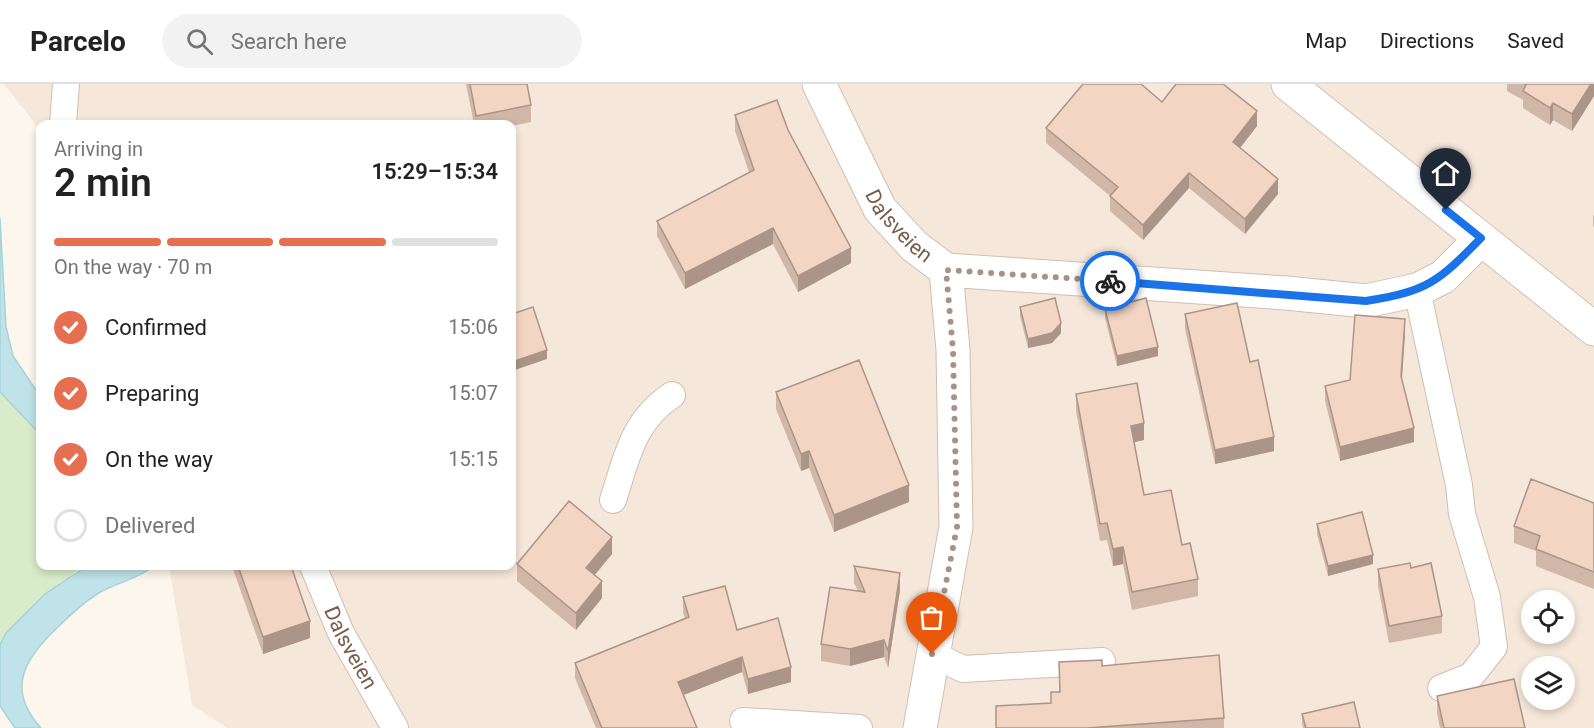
<!DOCTYPE html>
<meta charset="utf-8">
<style>
body{margin:0;font-family:Roboto,sans-serif;background:#f2f2f2;color:#222;height:100vh;display:flex;flex-direction:column;font-size:22px;white-space:nowrap}
*{box-sizing:border-box;margin:0}
p{font-size:20px;color:#767676}
.icon{flex:none;width:33px;height:33px;fill:none;stroke:currentColor;stroke-width:2;stroke-linecap:round;stroke-linejoin:round}
.map{position:relative;flex:1;overflow:hidden}
.side{position:absolute;left:36px;top:36px;width:480px;height:450px;display:flex;flex-direction:column;background:#fff;border-radius:12px;box-shadow:0 3px 9px #0003}
.side>*{flex:none}
.buttons{position:absolute;left:1521px;top:506px;display:grid;gap:12px}
.buttons a{display:grid;place-items:center;width:54px;height:54px;border-radius:50%;background:#fff;box-shadow:0 3px 9px #0003;font-size:30px}
.pin{position:absolute;display:grid;place-items:center;width:51px;height:51px;color:#fff;margin:-62px -26px;border-radius:50% 50% 50% 0;rotate:-45deg;box-shadow:0 0 6px #0007}
.pin .icon{rotate:45deg}
.courier{position:absolute;display:grid;place-items:center;width:60px;height:60px;margin:-30px;border:4px solid #1a73e8;border-radius:50%;background:#fff;color:#222;box-shadow:0 2px 8px #0007}
.summary em{font-style:normal;font-weight:600}
.summary div{display:flex;flex-direction:column-reverse}
.summary{display:flex;align-items:center;justify-content:space-between;height:102px;padding:0 18px}
h1{font-size:39px;font-weight:600;line-height:45px}
.bar{display:grid;grid-template-columns:repeat(4,1fr);gap:9px 6px;align-content:center;height:72px;padding:0 18px}
.bar i{height:8px;border-radius:4px;background:#e0e0e0}
.bar .active{background:#e76f51}
.bar p{grid-column:span 4}
ol{padding:0 18px;list-style:none}
li{display:flex;align-items:center;gap:18px;height:66px}
li p{margin-inline-start:auto}
li .icon{padding:6px;border-radius:50%;background:#e76f51;color:#fff;stroke-width:4}
li:last-child{color:#767676}
li i{width:33px;height:33px;border:3px solid #e0e0e0;border-radius:50%}
header{display:flex;align-items:center;gap:36px;box-sizing:border-box;height:84px;padding:0 30px;background:#fff;border-bottom:2px solid #e0e0e0}
header strong{font-size:28px}
nav{display:flex;gap:33px;margin-inline-start:auto;font-size:21px}
.search{width:420px;height:54px;background:#f2f2f2;display:flex;align-items:center;gap:15px;box-sizing:border-box;padding:0 21px;border-radius:33px;color:#767676;font-size:22px}
.map>svg:first-child{display:block}
.residential{fill:#f5e8da;fill-rule:evenodd}
.green{fill:#d8ecc9}
.water{fill:#bfe3e8;stroke:#a5d3da;stroke-width:1.5}
.lines{fill:none;stroke-linecap:round;stroke-linejoin:round}
.service-casing{stroke:#d1beb0;stroke-width:28}
.minor-casing{stroke:#d1beb0;stroke-width:35}
.secondary-casing{stroke:#d6c0b0;stroke-width:35}
.service{stroke:#fff;stroke-width:26}
.minor{stroke:#fff;stroke-width:33}
.secondary{stroke:#fff;stroke-width:33}
.wall{fill:#d1b7a8}
.shaded-wall{fill:#aa9588}
.building{fill:#f3d5c3;stroke:#aa9588;stroke-width:1.5}
.done{stroke:#a89285;stroke-width:6;stroke-dasharray:0 10.8}
.route{stroke:#1a73e8;stroke-width:8}
.labels{text-anchor:middle;dominant-baseline:central;stroke-width:4.5;stroke-linejoin:round;paint-order:stroke}
.street-label{font-size:21px;fill:#7a5c4d;stroke:#fffaf3}
</style>
<header>
<strong>Parcelo</strong>
<div class="search"><svg class="icon" aria-label="search" viewBox="0 0 24 24"><circle cx="10" cy="10" r="6"/><path d="M15 15l6 6"/></svg>Search here</div>
<nav><a>Map</a><a>Directions</a><a>Saved</a></nav>
</header>
<div class="map">
<svg width="1594" height="644" viewBox="0 0 1594 644">
<rect width="100%" height="100%" fill="#fdf6ec"/>
<path class="residential" d="M4 0H1594V644H227L192 621 169 482H512V40H40V46ZM1532 516H1564V549H1532ZM1532 582H1564V615H1532Z"/>
<path class="green" d="M0 308 40 350V482H87L78 485 0 561Z"/>
<path class="water" d="M0 134 6 243 13 272 40 312V350L0 308Z
M87 482H154C138 495 115 499 97 510 83 519 70 531 58 543 25 574 5 605 41 644H15L0 622V561L6 549 45 510Z"/>
<g class="lines">
<g class="service-casing">
<g id="service">
<path d="M63 40 66 0"/>
<path d="M1417 206 1459 401 1462 430 1487 513 1494 563 1471 592 1441 604"/>
<path d="M613 416C627 373 632 338 672 311"/>
<path id="s1" d="M313 482 341 549 395 644"/>
<path d="M932 570 963 585 1102 577"/>
<path d="M743 637 859 644"/>
</g>
</g>
<g class="minor-casing">
<g id="minor">
<path id="s2" d="M819 0 880 125 914 162 946 186 953 266 956 443 920 644"/>
<path d="M946 186 1286 209 1366 217 1417 206 1443 193 1481 155"/>
</g>
</g>
<g class="secondary-casing">
<path id="secondary" d="M1288 0 1594 245"/>
</g>
<use href="#service" class="service"/>
<use href="#minor" class="minor"/>
<use href="#secondary" class="secondary"/>
</g>
<path class="wall" d="M466 0H527L531 21V38L512 42V40H474Z
M1507 0H1594V12L1572 47 1553 36 1550 41 1523 24V16L1507 7Z
M1162 18 1257 42 1240 64 1278 110 1245 150 1189 104 1143 156 1110 127V112L1046 59V44Z
M735 31 788 46 851 179 798 208 773 160 685 205 657 152V137L749 88 735 47Z
M1594 131V144L1593 141V132Z
M1020 223 1061 249 1052 259 1028 264 1020 232Z
M1105 225 1158 272 1117 282 1105 234Z
M1185 230 1250 278 1274 367 1215 380 1185 245Z
M1405 249 1402 296 1414 358 1340 377 1325 317V302L1350 296Z
M776 308 909 418 834 448 809 384 801 387 776 325Z
M1076 310 1144 356 1134 358 1144 411 1182 461 1198 495V512L1132 526 1123 480 1113 482 1107 456 1100 457 1076 327Z
M1594 419V505L1536 482V467L1514 459V442Z
M1317 440 1373 480 1328 492 1317 450Z
M612 470 595 491 602 514 576 546 517 497V480Z
M233 482H291L310 554 263 570 233 485Z
M854 482 900 506 888 584 884 573 850 582 821 577V560L858 507 854 499Z
M1411 484 1442 532V549L1389 559 1378 502V485Z
M683 513 737 546 791 598 748 610 742 588 684 611 697 644H596L575 594V579L685 534 683 528Z
M1059 578 1102 582 1224 634V644H996V622L1051 619 1059 608Z
M1437 612 1525 644H1440L1437 629Z
M1302 630 1360 644H1303L1302 639Z"/>
<path class="shaded-wall" d="M1591 0H1594V12L1572 47V30Z
M1553 19V36L1550 41V24Z
M1257 27V42L1233 73V58Z
M1189 89V104L1143 156V141Z
M1278 95V110L1245 150V135Z
M773 144V160L685 205V189Z
M851 164V179L798 208V192Z
M1405 235V249L1401 307V292Z
M1061 239V249L1052 259 1028 264V255Z
M1158 263V272L1117 282V272Z
M547 266V275L512 287V278Z
M1144 339V356L1131 359V342Z
M1414 344V358L1340 377V363Z
M1274 353V367L1215 380V366Z
M809 367V384L801 387V370Z
M909 401V418L834 448V431Z
M612 453V470L586 501V484Z
M1123 463V480L1113 482V465Z
M1373 471V480L1328 492V482Z
M900 489V506L888 584V567Z
M602 497V514L576 546V529Z
M310 537V554L263 570V553Z
M884 556V573L850 582V565Z
M742 573V588L678 613V598Z
M791 583V598L748 610V595Z"/>
<path class="building" d="M470 0H527L531 21 476 32Z
M1083 0H1141L1162 18 1176 0H1223L1257 27 1233 58 1278 95 1245 135 1189 89 1143 141 1110 112 1118 103 1046 44Z
M1524 0H1591L1572 30 1553 19 1550 24 1523 7 1526 1Z
M777 16 788 46 851 164 798 192 773 144 685 189 657 137 754 86 735 31Z
M1055 214 1061 239 1052 249 1028 255 1020 223Z
M1146 214 1158 263 1117 272 1105 225Z
M1237 219 1250 278 1258 276 1274 353 1215 366 1185 230Z
M533 223 547 266 512 278V230Z
M1355 231 1405 235 1401 292 1414 344 1340 363 1325 302 1350 296Z
M859 276 909 401 834 431 809 367 801 370 776 308Z
M1137 299 1144 339 1131 342 1144 411 1171 406 1182 461 1190 459 1198 495 1132 508 1123 463 1113 465 1107 439 1100 440 1076 310Z
M1531 395 1594 419V488L1536 465 1540 452 1514 442Z
M569 417 612 453 586 484 602 497 576 529 517 480Z
M1362 428 1373 471 1328 482 1317 440Z
M1410 479 1411 484 1431 479 1442 532 1389 542 1378 485Z
M238 482H291L310 537 263 553Z
M854 482 900 489 888 567 884 556 850 565 821 560 830 503 865 508Z
M725 502 737 546 778 534 791 583 748 595 742 573 678 598 697 644H602L575 579 689 533 683 513Z
M1219 571 1224 634 1087 644H996V622L1051 619V608H1060L1059 578 1102 576V582Z
M1514 595 1525 644H1444L1437 612Z
M1354 618 1360 644H1306L1302 630Z"/>
<g class="lines">
<path class="done" d="M932 570 957 443 953 266 946 186 1110 197"/>
<path class="route" d="M1110 197 1366 217C1428 207 1438 198 1481 154L1446 126"/>
</g>
<g class="labels">
<g class="street-label">
<text stroke="none"><textPath href="#s2" startOffset="164">Dalsveien</textPath></text>
<text stroke="none"><textPath href="#s1" startOffset="90">Dalsveien</textPath></text>
</g>
</g>
</svg>
<div class="buttons">
<a><svg class="icon" aria-label="locate" viewBox="0 0 24 24"><circle cx="12" cy="12" r="6"/><path d="M12 2v4M12 18v4M2 12h4M18 12h4"/></svg></a>
<a><svg class="icon" aria-label="layers" viewBox="0 0 24 24"><path d="M12 4l9 5-9 5-9-5zM3 14l9 5 9-5"/></svg></a>
</div>
<div class="pin" style="left:932px;top:570px;background:#ea580c"><svg class="icon" aria-label="bag" viewBox="0 0 24 24"><path d="M5 8h14l-1 12H6zM9 8a3 3 0 0 1 6 0"/></svg></div>
<div class="pin" style="left:1446px;top:126px;background:#1f2937"><svg class="icon" aria-label="home" viewBox="0 0 24 24"><path d="M3 11l9-7 9 7M6 9v11h12V9"/></svg></div>
<div class="courier" style="left:1110px;top:197px"><svg class="icon" aria-label="bike" viewBox="0 0 24 24"><circle cx="6" cy="16" r="4"/><circle cx="18" cy="16" r="4"/><path d="M6 16l4-8h5l3 8M10 8l3 8H6M13 5h3"/></svg></div>
<section class="side">
<div class="summary"><div><h1>2 min</h1><p>Arriving in</p></div><em>15:29–15:34</em></div>
<div class="bar"><i class="active"></i><i class="active"></i><i class="active"></i><i></i><p>On the way · 70 m</p></div>
<ol>
<li><svg class="icon" aria-label="check" viewBox="0 0 24 24"><path d="M5 12l5 5 9-10"/></svg>Confirmed<p>15:06</p></li>
<li><svg class="icon" aria-label="check" viewBox="0 0 24 24"><path d="M5 12l5 5 9-10"/></svg>Preparing<p>15:07</p></li>
<li><svg class="icon" aria-label="check" viewBox="0 0 24 24"><path d="M5 12l5 5 9-10"/></svg>On the way<p>15:15</p></li>
<li><i></i>Delivered</li>
</ol>
</section>
</div>
